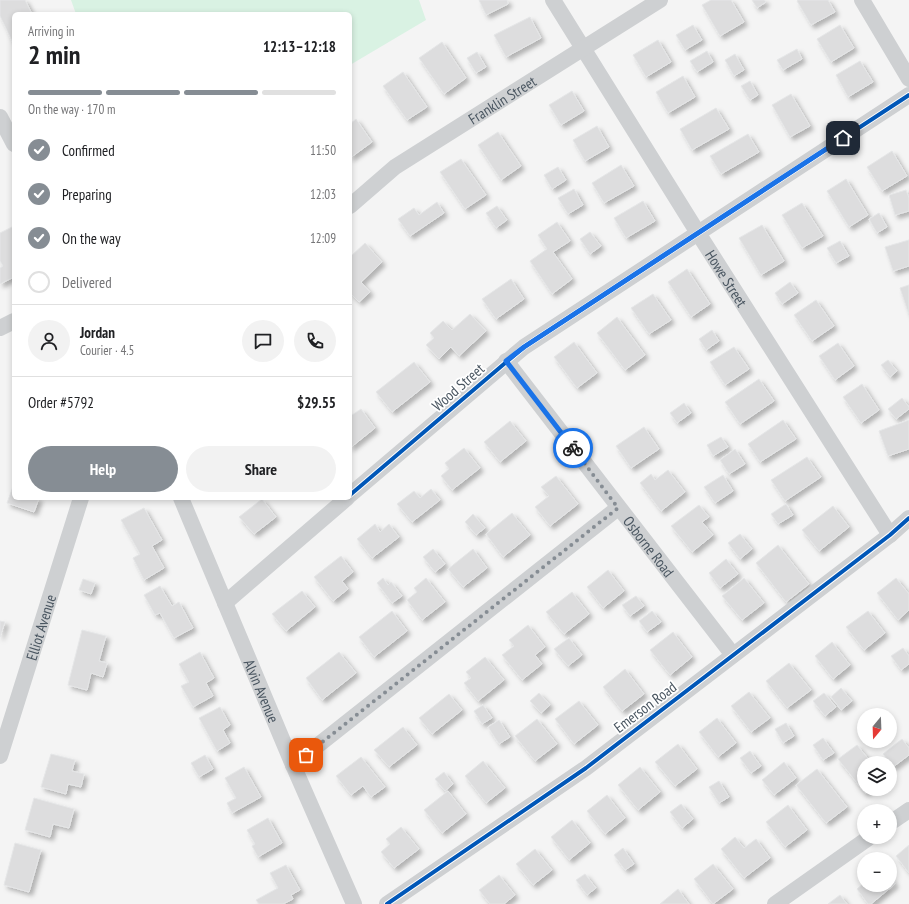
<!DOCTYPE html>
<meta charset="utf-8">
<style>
body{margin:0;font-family:"PT Sans Narrow",sans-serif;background:#f2f2f2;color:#202124;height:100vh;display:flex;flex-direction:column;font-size:15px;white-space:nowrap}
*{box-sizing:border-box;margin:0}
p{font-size:13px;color:#757577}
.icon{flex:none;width:22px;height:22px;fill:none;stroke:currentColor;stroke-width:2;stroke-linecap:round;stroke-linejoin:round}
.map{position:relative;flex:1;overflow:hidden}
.panel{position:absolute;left:12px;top:12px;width:340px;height:488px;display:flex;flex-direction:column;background:#fff;border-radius:6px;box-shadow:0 2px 6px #0003}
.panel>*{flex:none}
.needle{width:26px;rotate:199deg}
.fabs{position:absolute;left:857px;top:708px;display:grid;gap:8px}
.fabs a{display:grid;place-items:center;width:40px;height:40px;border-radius:50%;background:#fff;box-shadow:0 2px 6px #0003;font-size:20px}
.pin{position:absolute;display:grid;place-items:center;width:34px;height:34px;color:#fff;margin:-17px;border-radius:8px;box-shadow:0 2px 6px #0006}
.courier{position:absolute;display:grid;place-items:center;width:40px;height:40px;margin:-20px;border:3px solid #1a73e8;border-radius:50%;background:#fff;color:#222;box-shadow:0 1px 5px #0007}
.head em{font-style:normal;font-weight:700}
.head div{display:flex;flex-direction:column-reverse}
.head{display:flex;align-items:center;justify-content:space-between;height:68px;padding:0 16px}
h1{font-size:26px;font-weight:700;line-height:30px}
.bar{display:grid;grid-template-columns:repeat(4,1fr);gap:6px 4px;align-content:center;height:48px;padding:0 16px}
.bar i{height:5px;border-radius:3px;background:#e0e0e0}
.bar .selected{background:#868d94}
.bar p{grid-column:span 4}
.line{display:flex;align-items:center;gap:10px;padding:0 16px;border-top:1px solid #e0e0e0}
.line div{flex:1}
.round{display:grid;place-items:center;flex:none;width:42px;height:42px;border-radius:21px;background:#f2f2f2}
ol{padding:0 16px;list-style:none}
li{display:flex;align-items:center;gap:12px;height:44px}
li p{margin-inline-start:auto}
li .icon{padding:4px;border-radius:50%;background:#868d94;color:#fff;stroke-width:4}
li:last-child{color:#757577}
li i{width:22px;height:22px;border:2px solid #e0e0e0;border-radius:50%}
.cta{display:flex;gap:8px;margin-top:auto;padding:8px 16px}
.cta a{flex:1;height:46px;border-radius:24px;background:#868d94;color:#fff;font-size:16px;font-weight:700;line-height:46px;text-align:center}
.cta a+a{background:#f2f2f2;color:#202124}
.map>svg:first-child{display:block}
.green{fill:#d9f2e3}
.building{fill:#ddddde;stroke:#e5e6e7;filter:url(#shadow)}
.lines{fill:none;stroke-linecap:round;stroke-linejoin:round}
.minor{stroke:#ced0d2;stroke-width:16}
.cycleway-casing{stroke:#fff;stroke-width:6}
.cycleway{stroke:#0057b8;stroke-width:4}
.done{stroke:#868d94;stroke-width:4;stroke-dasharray:0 7.2}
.route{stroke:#1a73e8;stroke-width:5}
.labels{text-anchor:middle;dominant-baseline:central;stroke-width:3.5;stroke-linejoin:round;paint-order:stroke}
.street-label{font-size:15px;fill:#4a5661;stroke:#fff}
</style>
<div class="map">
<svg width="909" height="904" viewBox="0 0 909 904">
<defs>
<filter id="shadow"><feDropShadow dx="3.5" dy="3.5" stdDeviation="2" flood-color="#0004"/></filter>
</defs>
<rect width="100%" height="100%" fill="#f4f4f4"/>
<path class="green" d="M71 0H419L426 20 350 65V14H76Z"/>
<path class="building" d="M0 0H25L32 14H14V45L0 16Z
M479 0H507L508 4 486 15Z
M711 0H731L744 22 720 36 702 5Z
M752 0H764L766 2 757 8Z
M798 0H828L835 12 811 25 797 1Z
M530 17 541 38 506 57 494 35Z
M693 25 702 40 685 50 676 35Z
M840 25 854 48 831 62 817 39Z
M658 40 671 62 646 77 633 55Z
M442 42 466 78 444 94 419 58Z
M797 49 802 59 783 70 777 60Z
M707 51 713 62 697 72 690 61Z
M477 52 486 67 476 73 467 58Z
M735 54 744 70 734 76 725 60Z
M860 61 873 82 848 97 836 75Z
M403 72 427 107 407 120 383 86Z
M683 76 695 97 668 113 656 92Z
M750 81 758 95 750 100 741 86Z
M572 91 584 111 561 125 549 105Z
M791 94 810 126 790 137 772 105Z
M716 108 729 129 692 150 680 129Z
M356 119 372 142 350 158V124Z
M597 126 609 147 585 161 573 140Z
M498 132 521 166 501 180 478 145Z
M748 134 759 152 721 174 710 156Z
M892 151 907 176 882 191 867 167Z
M461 159 486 195 465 209 440 172Z
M621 165 634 186 604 203 592 183Z
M558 167 566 180 552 189 544 175Z
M846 179 868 215 849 227 827 191Z
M574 189 583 205 568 214 558 198Z
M906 190 909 198V211L895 215 889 195Z
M643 201 655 221 626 238 614 218Z
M437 202 444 213 410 236 398 219 414 208 419 215Z
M802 203 823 236 802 248 782 215Z
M497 206 507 220 496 228 486 213Z
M879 213 887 227 877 233 869 219Z
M557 222 570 241 553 252 572 279 552 294 530 261 547 249 538 235Z
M762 225 784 261 761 275 739 238Z
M12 227 14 230V277L0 284V268L3 266 0 261V233Z
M590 232 601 246 590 254 580 239Z
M909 240V266L893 271 885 247Z
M840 241 849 256 836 263 827 248Z
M365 243 382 262 361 282 370 292 359 302 350 293V257Z
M687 269 710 304 691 317 668 282Z
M511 279 524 299 496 319 482 299Z
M790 282 798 293 782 304 775 293Z
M909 285V315L900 288Z
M653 294 671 320 649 334 631 308Z
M816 300 834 326 812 341 794 315Z
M470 314 486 331 459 356 451 347 439 359 426 345 434 338 430 333 443 321 452 330Z
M617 317 645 355 625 370 597 333Z
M712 330 719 341 706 350 699 339Z
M574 342 597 373 577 388 554 357Z
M838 343 854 366 835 380 819 356Z
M734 347 749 369 725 385 710 362Z
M888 360 897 371 890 377 881 365Z
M414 362 430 382 392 412 376 392Z
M759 379 774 401 740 424 725 402Z
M862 384 879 410 861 423 843 397Z
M902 398 909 407V409L896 419 888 409Z
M684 403 691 413 677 423 670 413Z
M361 409 375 428 350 448V412L352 415Z
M783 420 796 439 760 462 748 444Z
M909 420V449L888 456 879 431Z
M510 421 526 441 500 462 484 442Z
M644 427 659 449 631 468 616 446Z
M721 437 728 447 713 456 707 445Z
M464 448 480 468 452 490 441 476 449 469 445 463Z
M735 449 745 464 729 474 720 460Z
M807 457 821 477 785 501 771 480Z
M668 470 685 492 661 511 640 483 651 474 655 480Z
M723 475 733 491 715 503 704 487Z
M556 476 578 504 550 526 535 507 549 496 541 487Z
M14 484V498H39L34 512 7 503Z
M431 489 440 500 412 522 397 504 414 491 420 498Z
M262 499 276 517 254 534 239 517Z
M786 504 793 515 778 524 771 514Z
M699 505 709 517 702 522 713 535 692 552 671 526Z
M833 506 849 527 819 551 802 530Z
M144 508 162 540 152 546 164 568 144 580 133 558 140 554 121 520Z
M512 513 530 535 503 557 486 534Z
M473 514 485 528 476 535 465 522Z
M375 524 380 532 389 524 399 537 372 558 357 539Z
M740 534 752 549 740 559 728 543Z
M778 545 809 584 786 602 756 563Z
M433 549 445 564 435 572 423 557Z
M473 549 487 568 463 587 448 569Z
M341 556 353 572 342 581 348 589 333 601 314 577Z
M726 559 738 574 720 588 709 573Z
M608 570 624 591 603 608 587 587Z
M383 578 388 585 391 582 402 596 392 603 377 583Z
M426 578 445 602 422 620 407 600 417 592 414 588Z
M744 578 764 603 742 620 722 596Z
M896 578 909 594V610L898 620 877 593Z
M83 579 95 583 91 594 79 590Z
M160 586 172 606 179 602 193 628 174 638 160 613 155 615 144 595Z
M302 591 315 607 286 631 272 614Z
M572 592 589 614 564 634 546 612Z
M636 596 644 606 630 616 622 605Z
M392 611 407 631 374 657 359 637Z
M652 611 661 622 647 632 639 621Z
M868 611 885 633 864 650 846 627Z
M0 621 5 622 0 637Z
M528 625 545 647 535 655 542 664 522 680 502 655 514 646 509 640Z
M82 630 106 636 99 661 107 663 103 677 91 673 87 690 68 685Z
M673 632 692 657 670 675 650 650Z
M569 638 582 655 568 666 554 649Z
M832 642 850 665 833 679 815 656Z
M903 648 909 656V664L901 670 891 656Z
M200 652 214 678 206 683 213 696 193 707 181 686 189 682 179 664Z
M339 652 356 673 322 700 306 678Z
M485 657 504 680 478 701 464 683 471 678 466 672Z
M789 663 811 690 787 708 766 681Z
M625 669 644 694 622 711 603 687Z
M841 688 852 701 841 710 831 697Z
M749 692 770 718 751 732 731 706Z
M539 693 550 705 541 713 530 701Z
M824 693 836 707 825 716 813 701Z
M449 694 462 710 432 734 419 718Z
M579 701 598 725 574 744 555 719Z
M483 705 492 718 482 724 474 711Z
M220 707 230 725 223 730 230 743 217 751 199 718Z
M717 718 736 743 718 757 699 732Z
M537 719 557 744 535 761 515 736Z
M499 720 510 737 499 744 488 727Z
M786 723 794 736 783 743 775 729Z
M403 727 417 745 389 767 374 750Z
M823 738 834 753 823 760 813 745Z
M902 739 909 748V755L893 767 883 754Z
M678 744 697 769 675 786 655 762Z
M857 745 870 761 867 763H864V789H870L865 793 838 759Z
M750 751 761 766 751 773 740 758Z
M51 754 75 760 72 771 84 774 81 787 68 784 66 794 41 787Z
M205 755 213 769 199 777 191 763Z
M361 757 385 787 371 797 363 786 351 795 336 776Z
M483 761 505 788 486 803 465 776Z
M784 762 796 778 774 795 762 780Z
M244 767 261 797 232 813 227 803 236 798 225 778Z
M640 767 660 792 638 810 618 785Z
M817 769 847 807 826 823 796 785Z
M444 772 453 784 445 791 435 779Z
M719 781 729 797 719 803 709 787Z
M448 791 466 814 442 833 424 810Z
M607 795 625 818 605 834 587 811Z
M34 798 74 809 69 828 53 824 50 837 25 830Z
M681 804 693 819 682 828 670 812Z
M788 805 807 830 785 847 766 822Z
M268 818 282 843 258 857 252 846 255 844 247 830Z
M572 820 590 843 569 860 551 837Z
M401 827 419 849 394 868 381 852 390 844 386 839Z
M735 837 744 848 756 839 770 858 744 878 721 849Z
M15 843 41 850 29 892 4 885Z
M909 845V873L896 856Z
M623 848 634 864 625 870 614 855Z
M535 849 552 870 533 885 516 864Z
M713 864 733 889 713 904 694 879Z
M286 865 300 890 291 895 293 899 283 904H259L256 900 278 888 270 873Z
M585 874 596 888 587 895 576 880Z
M499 875 515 895 504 904H490L479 890Z
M890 878 895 884 871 904H868L857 889 864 883V885H890Z
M678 889 689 904H660Z
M840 895 847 904H828Z"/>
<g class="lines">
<g class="minor">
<path id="s1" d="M553 0 698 233 890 535"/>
<path d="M862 0 909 79"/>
<path d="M0 117 14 144"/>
<path id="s2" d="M350 206 395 167 660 0"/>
<path d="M0 328 14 321"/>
<path id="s3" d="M506 361 733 655"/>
<path d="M350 495 524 347 909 95"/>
<path id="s4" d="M181 498 293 765 354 904"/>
<path d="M225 603 347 498"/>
<path id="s5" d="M0 756 81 498"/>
<path d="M293 765 618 508"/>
<path d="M890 823 909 810"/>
<path d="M387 904 586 768 890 535 909 518"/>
<path d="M775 904 870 837"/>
</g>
<g class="cycleway-casing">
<path id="cycleway" d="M350 495 524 347 909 95
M387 904 586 768 890 535 909 518"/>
</g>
<use href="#cycleway" class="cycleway"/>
</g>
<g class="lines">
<path class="done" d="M306 755 618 508 573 448"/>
<path class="route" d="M573 448 506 361 524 347 843 138"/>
</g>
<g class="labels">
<g class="street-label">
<text stroke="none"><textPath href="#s2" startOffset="186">Franklin Street</textPath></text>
<text stroke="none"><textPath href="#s1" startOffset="328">Howe Street</textPath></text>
<text transform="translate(458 387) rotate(-41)">Wood Street</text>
<text stroke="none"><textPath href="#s3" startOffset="234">Osborne Road</textPath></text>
<text stroke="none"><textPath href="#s5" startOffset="135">Elliot Avenue</textPath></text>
<text stroke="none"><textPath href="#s4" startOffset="209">Alvin Avenue</textPath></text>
<text transform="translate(645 707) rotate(-37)">Emerson Road</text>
</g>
</g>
</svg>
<div class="fabs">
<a><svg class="needle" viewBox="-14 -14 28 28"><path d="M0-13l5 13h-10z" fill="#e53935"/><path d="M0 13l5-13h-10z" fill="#757577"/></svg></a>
<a><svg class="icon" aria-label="layers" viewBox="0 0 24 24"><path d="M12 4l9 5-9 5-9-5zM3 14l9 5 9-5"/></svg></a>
<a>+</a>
<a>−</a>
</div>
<div class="pin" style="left:306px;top:755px;background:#ea580c"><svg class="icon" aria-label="bag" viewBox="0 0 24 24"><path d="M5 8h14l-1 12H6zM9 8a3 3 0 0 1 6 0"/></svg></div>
<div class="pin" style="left:843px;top:138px;background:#1f2937"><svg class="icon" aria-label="home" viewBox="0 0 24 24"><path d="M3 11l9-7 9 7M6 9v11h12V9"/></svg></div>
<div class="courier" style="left:573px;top:448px"><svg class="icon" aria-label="bike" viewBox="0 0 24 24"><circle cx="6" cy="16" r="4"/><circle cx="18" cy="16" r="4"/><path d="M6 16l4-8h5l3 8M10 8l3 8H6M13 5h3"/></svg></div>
<section class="panel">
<div class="head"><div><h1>2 min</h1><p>Arriving in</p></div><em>12:13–12:18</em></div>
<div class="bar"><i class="selected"></i><i class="selected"></i><i class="selected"></i><i></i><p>On the way · 170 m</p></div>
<ol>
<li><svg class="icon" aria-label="check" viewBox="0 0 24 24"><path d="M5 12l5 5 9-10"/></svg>Confirmed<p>11:50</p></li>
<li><svg class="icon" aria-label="check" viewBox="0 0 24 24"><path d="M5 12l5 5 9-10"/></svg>Preparing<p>12:03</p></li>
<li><svg class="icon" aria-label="check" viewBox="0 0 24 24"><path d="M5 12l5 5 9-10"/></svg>On the way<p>12:09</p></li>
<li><i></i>Delivered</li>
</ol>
<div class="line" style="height:72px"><a class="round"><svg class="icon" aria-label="person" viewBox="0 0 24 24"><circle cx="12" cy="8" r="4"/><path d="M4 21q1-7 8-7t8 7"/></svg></a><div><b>Jordan</b><p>Courier · 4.5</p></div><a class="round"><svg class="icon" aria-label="chat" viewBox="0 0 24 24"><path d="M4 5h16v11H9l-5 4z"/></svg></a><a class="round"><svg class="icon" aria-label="phone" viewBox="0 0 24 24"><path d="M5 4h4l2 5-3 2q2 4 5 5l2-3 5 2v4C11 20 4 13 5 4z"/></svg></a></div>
<div class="line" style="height:52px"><div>Order #5792</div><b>$29.55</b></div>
<div class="cta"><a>Help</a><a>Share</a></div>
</section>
</div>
